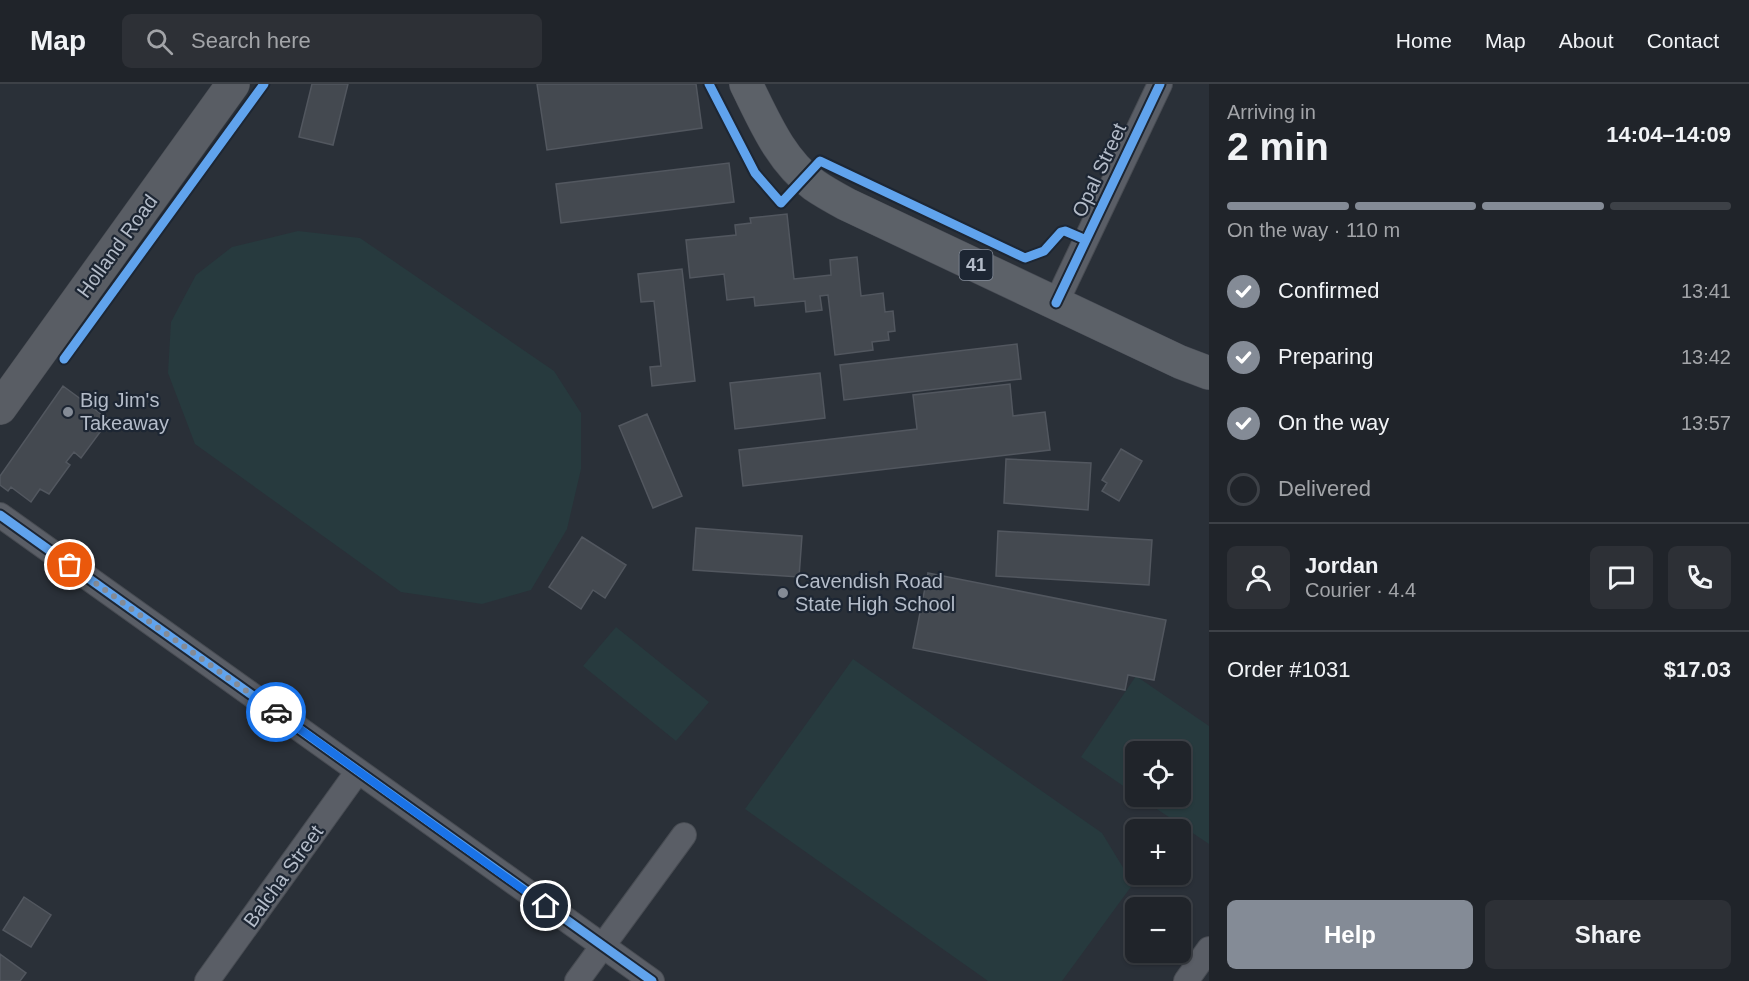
<!DOCTYPE html>
<meta charset="utf-8">
<style>
body{margin:0;font-family:Helvetica,sans-serif;background:#2d3036;color:#f1f3f6;height:100vh;display:flex;flex-direction:column;font-size:22px;white-space:nowrap}
*{box-sizing:border-box;margin:0}
p{font-size:20px;color:#a2a4a8}
.icon{flex:none;width:33px;height:33px;fill:none;stroke:currentColor;stroke-width:2;stroke-linecap:round;stroke-linejoin:round}
.map{position:relative;flex:1;overflow:hidden}
.drawer{display:flex;flex-direction:column;background:#20242a;width:540px}
.drawer>*{flex:none}
.tools{position:absolute;left:1125px;top:657px;display:grid;gap:12px}
.tools a{display:grid;place-items:center;width:66px;height:66px;border-radius:9px;background:#20242a;box-shadow:0 2px 4px #0004,0 0 0 2px #3d4147;font-size:30px}
.pin{position:absolute;display:grid;place-items:center;width:51px;height:51px;color:#fff;margin:-26px;border:3px solid #fff;border-radius:50%;box-shadow:0 2px 6px #0007}
.courier{position:absolute;display:grid;place-items:center;width:60px;height:60px;margin:-30px;border:4px solid #1a73e8;border-radius:50%;background:#fff;color:#222;box-shadow:0 2px 8px #0007}
.summary em{font-style:normal;font-weight:800}
.summary div{display:flex;flex-direction:column-reverse}
.summary{display:flex;align-items:center;justify-content:space-between;height:102px;padding:0 18px}
h1{font-size:39px;font-weight:800;line-height:45px}
.bar{display:grid;grid-template-columns:repeat(4,1fr);gap:9px 6px;align-content:center;height:72px;padding:0 18px}
.bar i{height:8px;border-radius:4px;background:#3d4147}
.bar .selected{background:#848b96}
.bar p{grid-column:span 4}
.line{display:flex;align-items:center;gap:15px;padding:0 18px;border-top:2px solid #3d4147}
.line div{flex:1}
.round{display:grid;place-items:center;flex:none;width:63px;height:63px;border-radius:9px;background:#2d3036}
ol{padding:0 18px;list-style:none}
li{display:flex;align-items:center;gap:18px;height:66px}
li p{margin-inline-start:auto}
li .icon{padding:6px;border-radius:50%;background:#848b96;color:#fff;stroke-width:4}
li:last-child{color:#a2a4a8}
li i{width:33px;height:33px;border:3px solid #3d4147;border-radius:50%}
.cta{display:flex;gap:12px;margin-top:auto;padding:12px 18px}
.cta a{flex:1;height:69px;border-radius:9px;background:#848b96;color:#fff;font-size:24px;font-weight:800;line-height:69px;text-align:center}
.cta a+a{background:#2d3036;color:#f1f3f6}
header{display:flex;align-items:center;gap:36px;box-sizing:border-box;height:84px;padding:0 30px;background:#20242a;border-bottom:2px solid #3d4147}
header strong{font-size:28px}
nav{display:flex;gap:33px;margin-inline-start:auto;font-size:21px}
.search{width:420px;height:54px;background:#2d3036;display:flex;align-items:center;gap:15px;box-sizing:border-box;padding:0 21px;border-radius:9px;color:#a2a4a8;font-size:22px}
main{display:flex;flex:1;min-height:0}
.map>svg:first-child{display:block}
.green{fill:#273a3e}
.building{fill:#444950;stroke:#52575f;stroke-width:1.5}
.lines{fill:none;stroke-linecap:round;stroke-linejoin:round}
.street-casing{stroke:#484c53;stroke-width:26}
.secondary-casing{stroke:#484c53;stroke-width:34}
.primary-casing{stroke:#484c55;stroke-width:34}
.street{stroke:#5a5e66;stroke-width:24}
.secondary{stroke:#595d64;stroke-width:33}
.primary{stroke:#5c6168;stroke-width:33}
.cycleway-casing{stroke:#1d2633;stroke-width:13}
.cycleway{stroke:#60a3ed;stroke-width:9}
.done{stroke:#848b96;stroke-width:6;stroke-dasharray:0 10.8}
.route{stroke:#1a73e8;stroke-width:8}
.poi-dot{fill:#848b96;stroke:#1d2633;stroke-width:2}
.labels{text-anchor:middle;dominant-baseline:central;stroke-width:4.5;stroke-linejoin:round;paint-order:stroke}
.shield{fill:#1d2633;stroke:#878f9c;stroke-width:1.5}
.shield-label{font-size:18px;font-weight:bold;fill:#b4bcc9}
.street-label{font-size:20px;fill:#b4bcc9;stroke:#1d2633}
.poi-label{font-size:20px;fill:#b4bcc9;stroke:#1d2633;text-anchor:start}
</style>
<header>
<strong>Map</strong>
<div class="search"><svg class="icon" aria-label="search" viewBox="0 0 24 24"><circle cx="10" cy="10" r="6"/><path d="M15 15l6 6"/></svg>Search here</div>
<nav><a>Home</a><a>Map</a><a>About</a><a>Contact</a></nav>
</header>
<main>
<div class="map">
<svg width="1209" height="897" viewBox="0 0 1209 897">
<rect width="100%" height="100%" fill="#2a3038"/>
<path class="green" d="M298 147 360 154 554 287 581 329V385L567 445 531 506 482 520 401 508 195 360 168 289 171 238 196 191 232 163Z
M616 543 709 618 676 657 583 582Z
M853 575 1102 749 1133 800 1062 897H988L745 725Z
M1136 592 1209 642V760L1139 713 1180 712V668H1136L1135 710 1081 673Z"/>
<path class="building" d="M312 0H348L333 61 299 53Z
M537 0H696L702 44 547 66Z
M729 79 734 118 561 139 556 100Z
M787 130 794 195 831 191 830 176 857 173 861 212 883 209 885 228 893 227 895 247 888 248 889 256 872 258 873 266 835 271 828 211 820 212 822 226 806 228 805 217 755 222 754 213 727 216 724 190 690 194 686 156 736 151 735 141 751 139 750 134Z
M682 185 695 297 652 302 650 283 661 282 654 217 641 218 638 190Z
M1017 260 1021 295 844 316 840 281Z
M820 289 825 334 735 345 730 299Z
M1010 300 1013 332 1045 328 1050 366 743 402 739 366 917 345 913 311Z
M63 302 109 336 81 374 74 368 66 378 70 381 49 410 40 405 31 418 11 403 8 407 0 401V392Z
M647 330 682 412 653 424 619 342Z
M1121 365 1142 377 1119 417 1102 407 1107 399 1102 396Z
M1006 375 1091 379 1088 426 1004 419Z
M696 444 802 452 799 493 693 486Z
M998 447 1152 456 1149 501 996 492Z
M582 453 626 481 605 514 593 506 581 525 549 503Z
M928 489 1166 536 1154 596 1128 591 1125 606 913 564Z
M24 813 51 831 31 863 3 846Z
M0 870 26 889 20 897H0Z"/>
<g class="lines">
<g class="street-casing">
<path id="street" d="M1056 219 1160 0
M0 431 652 897
M207 897 358 687
M577 897 684 751
M1186 897 1209 865"/>
</g>
<g class="secondary-casing">
<path id="secondary" d="M0 324 233 0"/>
</g>
<g class="primary-casing">
<path id="primary" d="M746 0C764 36 780 76 814 101 824 108 835 114 846 120L1180 278 1209 289"/>
</g>
<use href="#street" class="street"/>
<use href="#secondary" class="secondary"/>
<use href="#primary" class="primary"/>
<g class="cycleway-casing">
<path id="cycleway" d="M709 0 755 89 781 119 820 77 1025 174 1044 167 1061 148 1065 147 1086 156
M1056 219 1160 0
M64 275 264 0
M0 431 652 897"/>
</g>
<use href="#cycleway" class="cycleway"/>
</g>
<g class="lines">
<path class="done" d="M70 481 276 628"/>
<path class="route" d="M276 628 546 822"/>
</g>
<g class="poi-dot">
<circle cx="68" cy="328" r="6"/>
<circle cx="783" cy="509" r="6"/>
</g>
<g class="labels">
<rect class="shield" x="959.5" y="166" width="33" height="30" rx="4.5"/>
<g class="shield-label">
<text x="976" y="181">41</text>
</g>
<g class="street-label">
<text transform="translate(1099 86) rotate(-65)">Opal Street</text>
<text transform="translate(117 162) rotate(-54)">Holland Road</text>
<text transform="translate(283 792) rotate(-54)">Balcha Street</text>
</g>
<g class="poi-label">
<text x="80" y="316">Big Jim's<tspan x="80" dy="23">Takeaway</tspan></text>
<text x="795" y="497">Cavendish Road<tspan x="795" dy="23">State High School</tspan></text>
</g>
</g>
</svg>
<div class="tools">
<a><svg class="icon" aria-label="locate" viewBox="0 0 24 24"><circle cx="12" cy="12" r="6"/><path d="M12 2v4M12 18v4M2 12h4M18 12h4"/></svg></a>
<a>+</a>
<a>−</a>
</div>
<div class="pin" style="left:70px;top:481px;background:#ea580c"><svg class="icon" aria-label="bag" viewBox="0 0 24 24"><path d="M5 8h14l-1 12H6zM9 8a3 3 0 0 1 6 0"/></svg></div>
<div class="pin" style="left:546px;top:822px;background:#1f2937"><svg class="icon" aria-label="home" viewBox="0 0 24 24"><path d="M3 11l9-7 9 7M6 9v11h12V9"/></svg></div>
<div class="courier" style="left:276px;top:628px"><svg class="icon" aria-label="car" viewBox="0 0 24 24"><path d="M5 17H2v-5l4-1 3-4h7l3 4 3 1v5h-3M9 17h6M6 11h13"/><circle cx="7" cy="17" r="2"/><circle cx="17" cy="17" r="2"/></svg></div>
</div>
<section class="drawer">
<div class="summary"><div><h1>2 min</h1><p>Arriving in</p></div><em>14:04–14:09</em></div>
<div class="bar"><i class="selected"></i><i class="selected"></i><i class="selected"></i><i></i><p>On the way · 110 m</p></div>
<ol>
<li><svg class="icon" aria-label="check" viewBox="0 0 24 24"><path d="M5 12l5 5 9-10"/></svg>Confirmed<p>13:41</p></li>
<li><svg class="icon" aria-label="check" viewBox="0 0 24 24"><path d="M5 12l5 5 9-10"/></svg>Preparing<p>13:42</p></li>
<li><svg class="icon" aria-label="check" viewBox="0 0 24 24"><path d="M5 12l5 5 9-10"/></svg>On the way<p>13:57</p></li>
<li><i></i>Delivered</li>
</ol>
<div class="line" style="height:108px"><a class="round"><svg class="icon" aria-label="person" viewBox="0 0 24 24"><circle cx="12" cy="8" r="4"/><path d="M4 21q1-7 8-7t8 7"/></svg></a><div><b>Jordan</b><p>Courier · 4.4</p></div><a class="round"><svg class="icon" aria-label="chat" viewBox="0 0 24 24"><path d="M4 5h16v11H9l-5 4z"/></svg></a><a class="round"><svg class="icon" aria-label="phone" viewBox="0 0 24 24"><path d="M5 4h4l2 5-3 2q2 4 5 5l2-3 5 2v4C11 20 4 13 5 4z"/></svg></a></div>
<div class="line" style="height:78px"><div>Order #1031</div><b>$17.03</b></div>
<div class="cta"><a>Help</a><a>Share</a></div>
</section>
</main>
